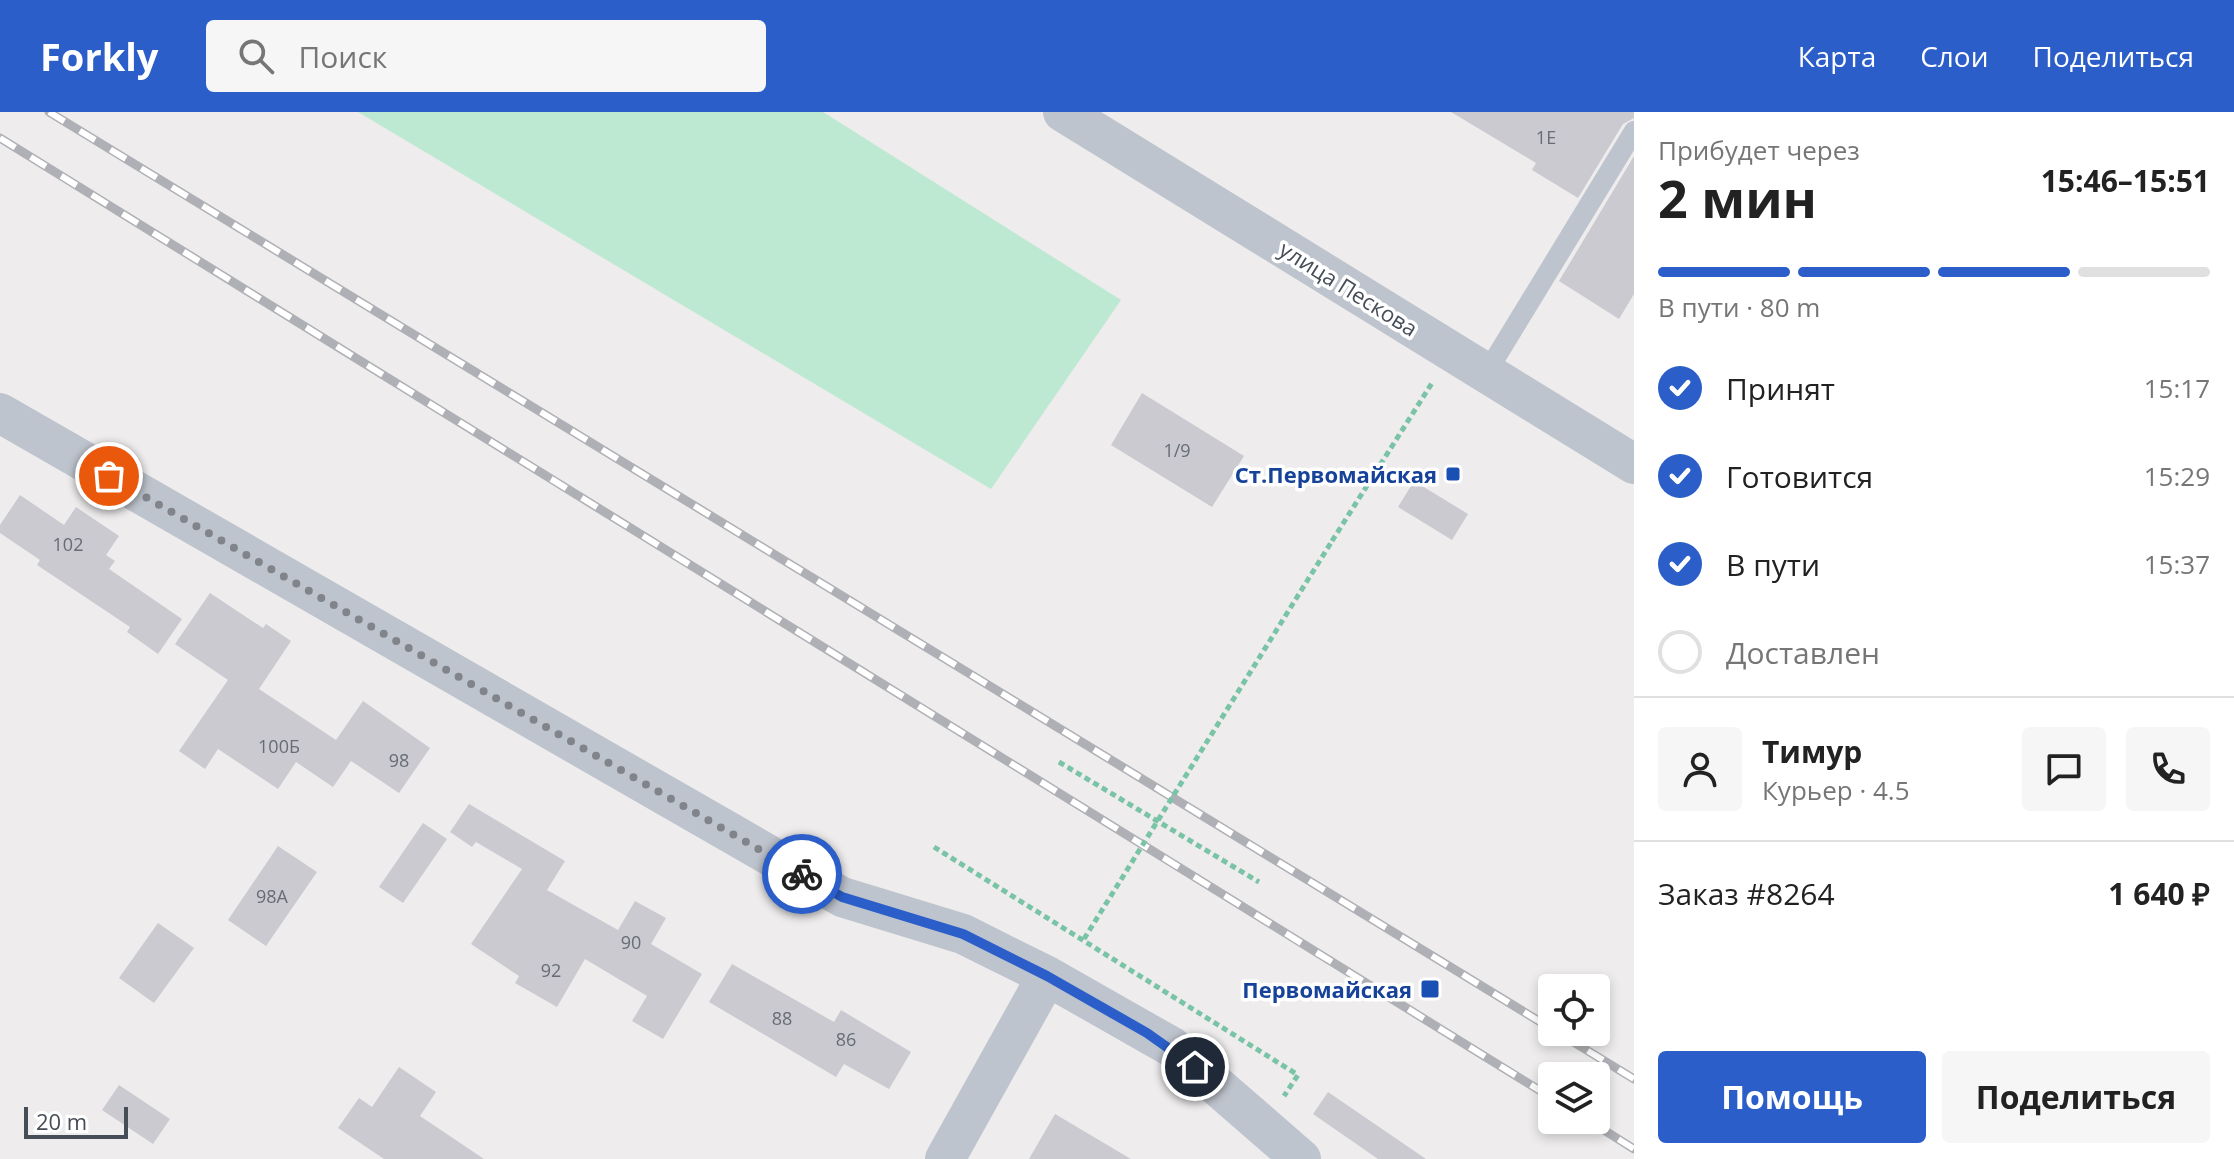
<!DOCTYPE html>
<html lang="ru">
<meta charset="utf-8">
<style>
body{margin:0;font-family:"Open Sans",sans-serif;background:#f6f6f6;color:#222;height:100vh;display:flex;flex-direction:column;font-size:30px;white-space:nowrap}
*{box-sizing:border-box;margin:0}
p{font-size:26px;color:#767676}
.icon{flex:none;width:44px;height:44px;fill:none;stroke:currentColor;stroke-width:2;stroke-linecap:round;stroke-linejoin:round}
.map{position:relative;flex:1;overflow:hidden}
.side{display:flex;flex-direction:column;background:#fff;width:600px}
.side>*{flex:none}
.controls{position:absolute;left:1538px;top:862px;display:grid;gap:16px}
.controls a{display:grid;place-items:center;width:72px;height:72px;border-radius:8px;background:#fff;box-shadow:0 4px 12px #0003;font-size:40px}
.scale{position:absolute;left:24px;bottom:20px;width:104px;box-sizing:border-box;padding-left:8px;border:4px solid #464d57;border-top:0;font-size:22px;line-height:28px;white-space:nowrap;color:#464d57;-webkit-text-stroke:6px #fff;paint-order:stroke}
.pin{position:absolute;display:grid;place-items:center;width:68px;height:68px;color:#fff;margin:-34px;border:4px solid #fff;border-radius:50%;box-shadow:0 2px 8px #0007}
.courier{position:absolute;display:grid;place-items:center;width:80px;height:80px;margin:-40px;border:6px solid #2b5ec9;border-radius:50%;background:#fff;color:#222;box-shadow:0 2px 10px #0007}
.overview em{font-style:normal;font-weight:700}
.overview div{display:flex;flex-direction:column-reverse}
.overview{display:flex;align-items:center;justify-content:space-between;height:136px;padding:0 24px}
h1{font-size:52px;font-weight:700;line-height:60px}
.bar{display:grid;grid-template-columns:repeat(4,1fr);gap:12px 8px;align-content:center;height:96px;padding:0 24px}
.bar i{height:10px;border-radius:6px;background:#e0e0e0}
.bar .active{background:#2b5ec9}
.bar p{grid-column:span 4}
.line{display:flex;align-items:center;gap:20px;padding:0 24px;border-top:2px solid #e0e0e0}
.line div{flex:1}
.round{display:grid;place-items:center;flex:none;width:84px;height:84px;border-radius:8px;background:#f6f6f6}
ol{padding:0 24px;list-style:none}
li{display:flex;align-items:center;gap:24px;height:88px}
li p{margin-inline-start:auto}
li .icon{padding:8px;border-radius:50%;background:#2b5ec9;color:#fff;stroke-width:4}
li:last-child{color:#767676}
li i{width:44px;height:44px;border:4px solid #e0e0e0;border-radius:50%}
.primary-button{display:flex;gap:16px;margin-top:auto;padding:16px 24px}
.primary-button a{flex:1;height:92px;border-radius:8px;background:#2b5ec9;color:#fff;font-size:32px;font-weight:700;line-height:92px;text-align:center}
.primary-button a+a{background:#f6f6f6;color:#222}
header{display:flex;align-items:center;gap:48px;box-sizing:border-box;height:112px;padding:0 40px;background:#2b5ec9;color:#fff}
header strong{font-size:38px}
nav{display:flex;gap:44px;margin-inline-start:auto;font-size:28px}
.search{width:560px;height:72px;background:#f6f6f6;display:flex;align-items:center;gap:20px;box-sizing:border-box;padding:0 28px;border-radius:8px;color:#767676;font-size:30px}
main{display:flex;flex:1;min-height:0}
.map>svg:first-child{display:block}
.green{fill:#bde9d3}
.building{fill:#cacad0}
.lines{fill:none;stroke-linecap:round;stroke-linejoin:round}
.path{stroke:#79c3a6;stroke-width:5;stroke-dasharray:6 4;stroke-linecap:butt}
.service{stroke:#bec4cd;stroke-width:20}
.minor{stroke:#bec4cd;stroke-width:40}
.rail-casing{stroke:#aeb0b5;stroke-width:9}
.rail{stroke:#fff;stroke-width:6;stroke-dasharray:18;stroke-linecap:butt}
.path-bridge{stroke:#79c3a6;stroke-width:5;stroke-dasharray:6 4;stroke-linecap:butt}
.done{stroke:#81858b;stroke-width:8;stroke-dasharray:0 14.4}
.route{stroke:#2b5ec9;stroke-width:10}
.transit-dot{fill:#1a4fb4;stroke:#fff;stroke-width:3}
.labels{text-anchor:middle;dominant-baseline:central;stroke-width:7;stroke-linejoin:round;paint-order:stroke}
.number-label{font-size:18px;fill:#676c75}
.street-label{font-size:22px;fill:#464d57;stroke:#fff}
.transit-label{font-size:22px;font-weight:bold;fill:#164399;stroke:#fff;text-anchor:end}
</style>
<header>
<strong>Forkly</strong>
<div class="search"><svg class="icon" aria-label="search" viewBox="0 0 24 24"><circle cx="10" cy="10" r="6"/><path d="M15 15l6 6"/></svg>Поиск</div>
<nav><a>Карта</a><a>Слои</a><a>Поделиться</a></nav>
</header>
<main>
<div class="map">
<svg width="1634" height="1047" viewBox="0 0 1634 1047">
<rect width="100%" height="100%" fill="#eeecec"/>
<path class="green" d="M358 0H823L1121 188 991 377Z"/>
<path class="building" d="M1451 0H1634V6L1623 12 1578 86 1532 58 1536 51Z
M1634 44V182L1619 207 1559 169Z
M1142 281 1244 344 1212 395 1111 333Z
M1414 369 1468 402 1452 428 1398 395Z
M20 383 64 413 76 395 119 424 106 443 115 449 109 457 182 507 158 542 127 520 130 515 37 453 40 448 0 421V413Z
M210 481 263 516 266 512 291 529 259 577 336 628 363 589 430 636 399 681 351 649 333 675 296 650 278 677 218 637 205 657 179 639 228 568 175 532Z
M469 692 565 749 547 778 618 818 635 789 666 806 651 832 702 862 663 927 632 909 647 884 585 847 557 895 515 871 519 864 471 832 522 757 476 730 472 735 450 720Z
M423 711 447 727 403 791 379 775Z
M278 734 317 760 266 834 228 808Z
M158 811 194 836 154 891 119 866Z
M732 852 834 910 841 898 911 940 889 977 844 952 836 965 709 890Z
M399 955 436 980 420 1004 484 1047H384L338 1016 359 986 372 995Z
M119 973 170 1007 153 1032 102 998Z
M1328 980 1426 1047H1378L1313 1002Z
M1055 1002 1131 1047H1029Z"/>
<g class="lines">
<path class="path" d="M1332 429 1432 271
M1059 650 1259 770
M934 735 1298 963 1284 984"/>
<path class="service" d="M1487 260 1634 19"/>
<path class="minor" d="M1063 0 1634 352
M0 301 842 785 963 822 1047 864 1172 935 1301 1047
M945 1047 1047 864"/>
<g class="rail-casing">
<path id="rail" d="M49 0 1552 917
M0 26 1552 986
M1557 920 1634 967
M1588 1008 1634 1037"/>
</g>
<use href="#rail" class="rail"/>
<path class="path-bridge" d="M1084 827 1332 429"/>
</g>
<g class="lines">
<path class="done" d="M109 364 802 762"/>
<path class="route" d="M802 762 842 785 963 822 1047 864 1147 921 1195 955"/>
</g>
<g class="transit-dot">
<rect x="1445" y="354" width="16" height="16" rx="4"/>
<rect x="1420" y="867" width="20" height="20" rx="4"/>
</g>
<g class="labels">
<g class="number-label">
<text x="1546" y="25">1Е</text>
<text x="1177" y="338">1/9</text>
<text x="68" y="432">102</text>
<text x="279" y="634">100Б</text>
<text x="399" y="648">98</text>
<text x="272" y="784">98А</text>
<text x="631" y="830">90</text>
<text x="551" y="858">92</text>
<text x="782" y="906">88</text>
<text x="846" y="927">86</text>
</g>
<g class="street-label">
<text transform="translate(1349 176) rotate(32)">улица Пескова</text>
</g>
<g class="transit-label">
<text x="1437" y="362">Ст.Первомайская</text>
<text x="1412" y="877">Первомайская</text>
</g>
</g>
</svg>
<div class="controls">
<a><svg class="icon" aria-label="locate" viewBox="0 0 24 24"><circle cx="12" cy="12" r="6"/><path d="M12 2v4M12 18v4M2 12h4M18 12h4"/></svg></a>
<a><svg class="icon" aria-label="layers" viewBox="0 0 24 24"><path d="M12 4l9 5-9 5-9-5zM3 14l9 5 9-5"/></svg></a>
</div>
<div class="scale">20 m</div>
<div class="pin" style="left:109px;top:364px;background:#ea580c"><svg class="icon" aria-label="bag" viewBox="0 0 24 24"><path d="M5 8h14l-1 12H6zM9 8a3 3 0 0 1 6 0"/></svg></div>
<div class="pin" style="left:1195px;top:955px;background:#1f2937"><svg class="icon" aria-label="home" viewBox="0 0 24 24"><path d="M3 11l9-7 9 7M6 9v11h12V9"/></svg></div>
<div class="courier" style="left:802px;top:762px"><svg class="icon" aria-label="bike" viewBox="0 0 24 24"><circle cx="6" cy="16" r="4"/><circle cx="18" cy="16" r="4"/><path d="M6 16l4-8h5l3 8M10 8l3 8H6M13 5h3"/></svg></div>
</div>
<section class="side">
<div class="overview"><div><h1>2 мин</h1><p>Прибудет через</p></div><em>15:46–15:51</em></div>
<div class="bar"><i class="active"></i><i class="active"></i><i class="active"></i><i></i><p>В пути · 80 m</p></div>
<ol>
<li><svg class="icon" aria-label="check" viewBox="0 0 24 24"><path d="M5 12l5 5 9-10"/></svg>Принят<p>15:17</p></li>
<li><svg class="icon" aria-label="check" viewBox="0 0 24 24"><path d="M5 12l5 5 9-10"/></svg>Готовится<p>15:29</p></li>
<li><svg class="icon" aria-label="check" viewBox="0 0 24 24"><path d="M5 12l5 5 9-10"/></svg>В пути<p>15:37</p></li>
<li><i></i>Доставлен</li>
</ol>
<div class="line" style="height:144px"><a class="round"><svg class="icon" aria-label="person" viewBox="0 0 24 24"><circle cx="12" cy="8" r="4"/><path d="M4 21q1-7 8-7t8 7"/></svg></a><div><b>Тимур</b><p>Курьер · 4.5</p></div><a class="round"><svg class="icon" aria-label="chat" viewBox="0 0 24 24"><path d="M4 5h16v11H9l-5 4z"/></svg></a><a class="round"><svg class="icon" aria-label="phone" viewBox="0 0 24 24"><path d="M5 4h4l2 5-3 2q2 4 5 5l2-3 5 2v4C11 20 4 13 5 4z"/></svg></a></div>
<div class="line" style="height:104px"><div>Заказ #8264</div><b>1 640 ₽</b></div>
<div class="primary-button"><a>Помощь</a><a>Поделиться</a></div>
</section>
</main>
